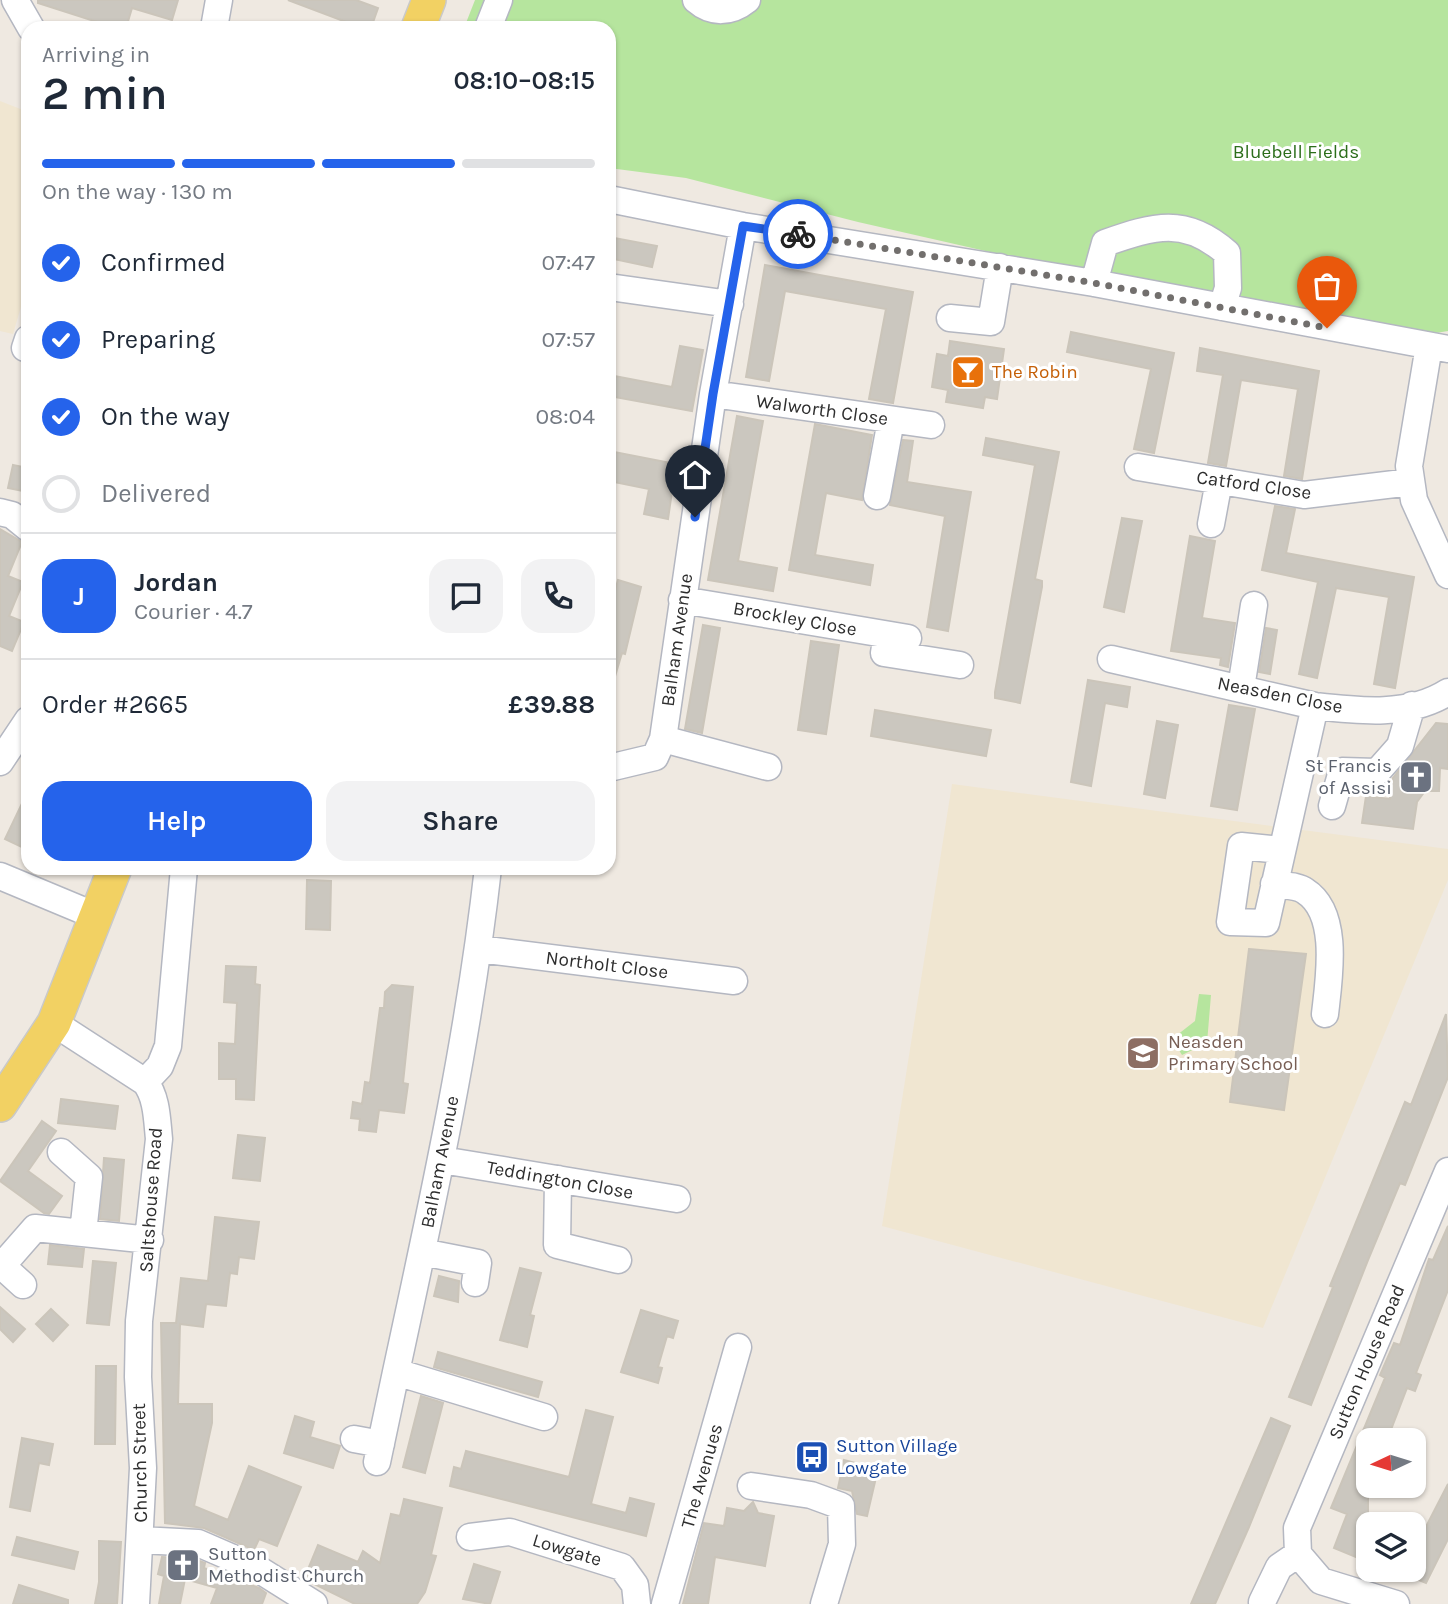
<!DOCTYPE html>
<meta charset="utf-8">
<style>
body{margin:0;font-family:Karla,sans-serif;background:#f2f2f3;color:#1f2937;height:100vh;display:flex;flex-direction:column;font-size:26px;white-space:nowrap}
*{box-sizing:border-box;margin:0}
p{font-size:23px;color:#747a83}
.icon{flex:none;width:38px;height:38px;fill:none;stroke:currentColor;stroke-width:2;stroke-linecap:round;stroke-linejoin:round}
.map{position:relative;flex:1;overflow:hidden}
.details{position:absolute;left:21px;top:21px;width:595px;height:854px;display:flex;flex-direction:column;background:#fff;border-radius:21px;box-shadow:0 2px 5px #0004}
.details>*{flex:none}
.needle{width:46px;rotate:266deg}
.buttons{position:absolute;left:1356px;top:1428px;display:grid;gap:14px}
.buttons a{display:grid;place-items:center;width:70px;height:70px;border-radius:14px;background:#fff;box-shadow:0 2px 5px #0004;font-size:35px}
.pin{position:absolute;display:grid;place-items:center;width:60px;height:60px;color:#fff;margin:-72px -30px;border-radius:50% 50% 50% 0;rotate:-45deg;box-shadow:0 0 7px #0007}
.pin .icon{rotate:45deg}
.courier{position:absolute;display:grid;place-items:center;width:70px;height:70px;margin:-35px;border:5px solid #2563eb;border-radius:50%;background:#fff;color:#222;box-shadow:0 2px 9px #0007}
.head em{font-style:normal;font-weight:600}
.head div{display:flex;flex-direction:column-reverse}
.head{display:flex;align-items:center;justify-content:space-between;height:119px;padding:0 21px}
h1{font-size:46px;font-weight:600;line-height:52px}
.bar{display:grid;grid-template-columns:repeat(4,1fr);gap:10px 7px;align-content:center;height:84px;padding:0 21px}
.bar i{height:9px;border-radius:5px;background:#e0e1e3}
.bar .selected{background:#2563eb}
.bar p{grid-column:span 4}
.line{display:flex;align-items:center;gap:18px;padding:0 21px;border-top:2px solid #e0e1e3}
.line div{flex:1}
.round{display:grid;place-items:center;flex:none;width:74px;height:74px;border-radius:21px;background:#f2f2f3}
ol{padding:0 21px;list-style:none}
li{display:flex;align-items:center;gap:21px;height:77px}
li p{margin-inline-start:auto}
li .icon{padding:7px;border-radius:50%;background:#2563eb;color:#fff;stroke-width:4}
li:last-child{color:#747a83}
li i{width:38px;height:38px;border:4px solid #e0e1e3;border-radius:50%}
.button{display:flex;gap:14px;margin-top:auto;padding:14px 21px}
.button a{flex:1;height:80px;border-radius:21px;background:#2563eb;color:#fff;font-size:28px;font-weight:600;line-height:80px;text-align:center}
.button a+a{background:#f2f2f3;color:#1f2937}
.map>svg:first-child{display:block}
.education{fill:#f0e6d1}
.green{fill:#b6e59e}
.building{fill:#cbc7bf;stroke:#cbc5ba;stroke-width:2}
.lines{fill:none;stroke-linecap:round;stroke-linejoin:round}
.minor-casing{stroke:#b4b7c1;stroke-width:29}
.major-casing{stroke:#c9c9c9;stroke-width:36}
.minor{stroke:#fff;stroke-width:26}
.major{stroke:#f2d163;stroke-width:33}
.done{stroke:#726f6d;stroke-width:7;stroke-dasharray:0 12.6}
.route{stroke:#2563eb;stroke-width:9}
.labels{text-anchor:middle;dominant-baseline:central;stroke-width:6;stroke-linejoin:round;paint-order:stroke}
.park-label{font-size:19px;fill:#2c6e1b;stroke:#fff}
.food-label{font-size:19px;fill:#c56008;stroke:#fff;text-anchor:start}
.street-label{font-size:19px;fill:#2e2e2e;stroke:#fff}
.worship-label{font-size:19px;fill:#5b616d;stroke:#fff;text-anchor:end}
.education-label{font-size:19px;fill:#785e54;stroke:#fff;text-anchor:start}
.transit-label{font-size:19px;fill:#164399;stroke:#fff;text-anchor:start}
</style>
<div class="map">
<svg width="1448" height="1604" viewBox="0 0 1448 1604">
<rect width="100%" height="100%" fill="#efe9e1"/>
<path class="education" d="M0 101 28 112V283L13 334 0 331Z
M952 784 1448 849V880L1263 1328 882 1226Z"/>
<path class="green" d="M475 0H1448V331L1436 333 1025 260 858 222 686 178 609 168V28H464Z
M1199 994 1211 995 1207 1043 1182 1055 1172 1039 1195 1021Z"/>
<path class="building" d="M38 0H178L172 20 132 8 126 28H116L38 3Z
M288 0H356L378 8 371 28H362Z
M609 237 657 246 652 267 609 258Z
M765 265 913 292 893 403 869 399 886 309 785 291 769 381 746 377Z
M1071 332 1174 353 1154 453 1134 449 1151 369 1067 352Z
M950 341 1004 349 997 399 985 397 983 408 946 402 948 390 932 387 937 354 948 356Z
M680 346 703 350 692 411 609 396V375L672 387Z
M1200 348 1319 371 1302 479 1284 476 1298 389 1241 380 1226 466 1208 463 1223 375 1197 371Z
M737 416 763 421 738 561 777 568 773 591 708 580Z
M815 424 872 435 862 500 826 493 815 555 873 565 870 585 789 570Z
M986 438 1059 452 1035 579 1042 581V587L1020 703 995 698V692L1035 465 983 455Z
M903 440 913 441 907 482 971 492 948 631 927 627 945 516 890 505Z
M609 451 676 464 668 519 644 514 649 489 609 481Z
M13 465 28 468V492L8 488Z
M1275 506 1295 509 1286 553 1414 577 1395 688 1374 684 1389 597 1336 588 1317 678 1299 674 1318 582 1262 570Z
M1122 518 1142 521 1124 612 1104 607Z
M0 529 22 542 8 576 23 582 9 616 24 622 12 651 0 646Z
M1190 536 1215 541 1202 618 1235 623 1228 667 1220 665 1221 658 1171 651Z
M618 580 641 587 625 654 622 653 613 683 609 682V597L613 598Z
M703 625 720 628 702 733 685 729Z
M1266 628 1277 630 1270 674 1259 672Z
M811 641 839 645 826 734 798 730Z
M1088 680 1130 687 1127 707 1105 703 1091 786 1071 782Z
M1229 705 1255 709 1237 810 1211 806Z
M875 710 991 730 986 756 871 736Z
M1157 721 1178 725 1165 798 1144 794Z
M1436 723 1448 724V769L1440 768 1439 791H1425L1417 802 1413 829 1362 823 1366 796 1390 799 1393 778Z
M28 791V850L5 839Z
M307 880 331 881 330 930 306 929Z
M1249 949 1306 954 1284 1110 1230 1102Z
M226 966 256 967 255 984 260 985 254 1100 236 1099V1079H219V1043L235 1044 237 1003 224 1002Z
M392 985 413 987 403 1083 408 1084 404 1113 379 1110 376 1132 359 1130 360 1119 351 1118 353 1102 362 1104 365 1082 370 1083 380 1008H384L385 992Z
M1446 1014 1448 1077 1405 1185 1400 1183 1368 1260 1311 1405 1289 1397 1333 1287 1330 1286 1405 1102 1411 1105Z
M61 1099 118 1106 115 1129 58 1123Z
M42 1121 56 1131 28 1171 62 1196 49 1214 44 1213 0 1181Z
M238 1135 265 1138 260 1181 233 1178Z
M104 1158 124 1160 119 1221 100 1219Z
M215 1217 259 1222 254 1259 239 1257 237 1274 230 1273 226 1306 206 1304 203 1327 180 1324 178 1404H212V1423L194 1506 228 1520 249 1466 301 1487 277 1546 259 1539 254 1550 204 1528 165 1523 161 1323H176L181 1278 208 1281Z
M1448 1226V1290L1416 1373 1421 1375 1415 1391 1407 1388 1387 1440H1368V1562L1334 1548 1347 1514 1331 1508 1385 1378 1380 1375 1394 1343 1400 1345 1429 1259 1433 1260Z
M50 1245 84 1249 82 1267 48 1264Z
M93 1261 116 1263 109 1325 87 1323Z
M520 1268 541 1273 530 1315 534 1316 527 1347 500 1340Z
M439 1276 459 1281 458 1302 434 1296Z
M0 1307 25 1329 13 1342 0 1329Z
M51 1309 68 1325 53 1341 36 1324Z
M641 1310 678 1321 673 1338 667 1336 658 1367 662 1368 658 1383 621 1372Z
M438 1352 542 1382 538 1397 434 1367Z
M96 1366H116L115 1444H95Z
M421 1396 443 1403 425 1473 403 1467Z
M586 1410 613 1417 591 1504 626 1513 630 1498 654 1504 646 1536 450 1486 454 1467 461 1469 466 1451 569 1477Z
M295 1416 314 1422 310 1437 340 1446 333 1468 284 1453Z
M1271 1418 1290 1426 1249 1527 1215 1604H1191Z
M22 1438 53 1444 49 1465 39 1463 30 1511 10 1507Z
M844 1460 878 1469 867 1516 857 1514 852 1491 838 1488Z
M1448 1484V1539L1426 1583 1414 1578V1550Z
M404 1499 442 1508 431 1555 436 1556 425 1592 417 1604H355L304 1579 318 1545 358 1562 363 1551 380 1563 391 1514 400 1516Z
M753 1502 758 1513 774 1516 765 1566 715 1557 708 1604H683L704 1523 724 1526 727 1508 744 1511Z
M17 1537 78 1552 74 1569 12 1555Z
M99 1541 121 1542 117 1604H95L99 1582Z
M162 1557 194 1559 205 1563 204 1568 259 1588 266 1593 262 1604H211L217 1588 185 1579 180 1604H159L164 1576 158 1574Z
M474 1564 500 1572 490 1604 463 1599Z
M19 1585 68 1600V1604H13Z"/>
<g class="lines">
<g class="minor-casing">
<path id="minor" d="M15 0 31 28
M696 0C712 14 731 13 747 0
M214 28 219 0
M488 28 499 0
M609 199 743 226 1094 283 1448 349
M1094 283 1105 243C1154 226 1185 216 1227 253L1228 288 1222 307
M609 287 730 304
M950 318 991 322 1000 267
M1429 346 1409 466 1414 500 1448 575
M25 348 28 339
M713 394 931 425
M1138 467 1304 495 1411 482
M877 496 891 420
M0 512 12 515 28 528
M1211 524 1219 481
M682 600 908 638
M887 635 884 653 960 665
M1111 659 1315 706C1359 711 1409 717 1448 692
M1241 688 1254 605
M663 739 768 767
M0 762 28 720
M609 768 655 757 663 739 713 394 743 226
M1332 806 1342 771 1377 772 1400 746 1412 705
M1281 850 1241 846 1230 922 1266 923 1315 706
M488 868C469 1038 432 1205 396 1372L544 1417
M0 876 96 916
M1274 884C1283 886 1297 885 1305 891 1340 913 1329 978 1325 1014
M479 949 734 981
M54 1023 145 1082C157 1097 157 1120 159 1139L139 1321 138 1377 143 1468 136 1604
M145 1082 160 1066 168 1046 184 868
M61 1152 89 1177 83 1233
M442 1160 677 1199
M558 1179 557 1245 618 1260
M422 1252 478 1263 475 1283
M2 1266 23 1285
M0 1268 35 1228 150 1240
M354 1439 381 1444
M377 1462 396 1372
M751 1486 811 1495 841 1506 842 1544 824 1604
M470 1537 510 1532 622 1567 635 1585 637 1604
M140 1540 198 1543 258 1569 314 1604
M1262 1602 1279 1567 1298 1554
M665 1604 738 1347
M1396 1604 1321 1581 1298 1554 1297 1528 1448 1171"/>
</g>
<g class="major-casing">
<path id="major" d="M418 28 429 0
M0 1105 54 1023 115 868"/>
</g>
<use href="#minor" class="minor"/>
<use href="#major" class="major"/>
</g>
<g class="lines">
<path class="done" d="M798 234 1094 283 1327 328"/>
<path class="route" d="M695 517 713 394 743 226 798 234"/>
</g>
<defs>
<g id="bar-square" transform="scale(1.75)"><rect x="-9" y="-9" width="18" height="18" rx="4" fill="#e8710a" stroke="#fff"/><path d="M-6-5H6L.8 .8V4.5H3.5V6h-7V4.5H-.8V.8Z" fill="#fff"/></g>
<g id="church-square" transform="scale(1.75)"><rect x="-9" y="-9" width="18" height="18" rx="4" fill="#6b7280" stroke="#fff"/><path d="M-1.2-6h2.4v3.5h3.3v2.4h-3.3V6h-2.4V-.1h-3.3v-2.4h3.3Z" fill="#fff"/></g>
<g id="school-square" transform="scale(1.75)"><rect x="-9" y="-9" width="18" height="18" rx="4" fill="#8d6e63" stroke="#fff"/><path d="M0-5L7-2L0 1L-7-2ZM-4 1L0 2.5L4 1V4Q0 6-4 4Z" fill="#fff"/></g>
<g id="bus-square" transform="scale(1.75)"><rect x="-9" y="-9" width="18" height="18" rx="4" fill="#1a4fb4" stroke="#fff"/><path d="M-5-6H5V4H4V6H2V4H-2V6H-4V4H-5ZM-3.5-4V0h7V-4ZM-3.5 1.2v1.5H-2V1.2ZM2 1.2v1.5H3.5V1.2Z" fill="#fff"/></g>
</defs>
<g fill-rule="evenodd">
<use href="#bar-square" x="968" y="372"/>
<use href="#church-square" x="1416" y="777"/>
<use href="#school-square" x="1143" y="1053"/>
<use href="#bus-square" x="812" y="1457"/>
<use href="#church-square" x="183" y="1565"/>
</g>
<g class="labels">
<g class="park-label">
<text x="1296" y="152">Bluebell Fields</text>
</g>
<g class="food-label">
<text x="992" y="372">The Robin</text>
</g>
<g class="street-label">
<text transform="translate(822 410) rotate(8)">Walworth Close</text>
<text transform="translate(1254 485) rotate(8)">Catford Close</text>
<text transform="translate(795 619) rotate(10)">Brockley Close</text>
<text transform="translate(677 640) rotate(-82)">Balham Avenue</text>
<text transform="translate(1280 695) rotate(11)">Neasden Close</text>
<text transform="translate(607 965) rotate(7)">Northolt Close</text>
<text transform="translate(440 1162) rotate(-79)">Balham Avenue</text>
<text transform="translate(560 1180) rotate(10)">Teddington Close</text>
<text transform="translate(151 1200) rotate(-86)">Saltshouse Road</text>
<text transform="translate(1367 1362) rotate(-67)">Sutton House Road</text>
<text transform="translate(140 1463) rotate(-91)">Church Street</text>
<text transform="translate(702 1476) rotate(-74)">The Avenues</text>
<text transform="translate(567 1550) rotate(17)">Lowgate</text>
</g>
<g class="worship-label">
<text x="1392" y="766">St Francis<tspan x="1392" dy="22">of Assisi</tspan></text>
<text x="208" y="1554" text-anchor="start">Sutton<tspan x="208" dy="22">Methodist Church</tspan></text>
</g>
<g class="education-label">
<text x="1168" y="1042">Neasden<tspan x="1168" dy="22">Primary School</tspan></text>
</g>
<g class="transit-label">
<text x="836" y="1446">Sutton Village<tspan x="836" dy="22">Lowgate</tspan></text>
</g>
</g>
</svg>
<div class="buttons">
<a><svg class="needle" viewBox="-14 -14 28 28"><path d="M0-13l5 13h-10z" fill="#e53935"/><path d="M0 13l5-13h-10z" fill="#747a83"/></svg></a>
<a><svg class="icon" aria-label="layers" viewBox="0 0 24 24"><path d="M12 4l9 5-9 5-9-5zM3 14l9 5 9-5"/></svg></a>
</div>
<div class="pin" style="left:1327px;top:328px;background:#ea580c"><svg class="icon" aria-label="bag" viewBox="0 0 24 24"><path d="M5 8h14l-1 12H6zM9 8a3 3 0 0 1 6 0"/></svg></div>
<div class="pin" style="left:695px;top:517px;background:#1f2937"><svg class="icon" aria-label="home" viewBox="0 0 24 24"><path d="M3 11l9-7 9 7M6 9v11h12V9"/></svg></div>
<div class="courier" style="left:798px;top:234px"><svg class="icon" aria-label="bike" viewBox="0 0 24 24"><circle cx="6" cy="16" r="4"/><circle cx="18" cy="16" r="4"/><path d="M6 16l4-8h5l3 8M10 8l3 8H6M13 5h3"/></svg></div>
<section class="details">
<div class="head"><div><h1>2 min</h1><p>Arriving in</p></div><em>08:10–08:15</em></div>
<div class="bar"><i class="selected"></i><i class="selected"></i><i class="selected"></i><i></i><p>On the way · 130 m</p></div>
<ol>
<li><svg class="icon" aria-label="check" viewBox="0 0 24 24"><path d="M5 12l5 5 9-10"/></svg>Confirmed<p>07:47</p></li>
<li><svg class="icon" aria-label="check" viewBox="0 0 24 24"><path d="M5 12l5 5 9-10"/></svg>Preparing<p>07:57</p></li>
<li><svg class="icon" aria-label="check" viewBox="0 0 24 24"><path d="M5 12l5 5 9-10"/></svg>On the way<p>08:04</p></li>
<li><i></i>Delivered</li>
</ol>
<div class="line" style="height:126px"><b class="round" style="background:#2563eb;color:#fff">J</b><div><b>Jordan</b><p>Courier · 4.7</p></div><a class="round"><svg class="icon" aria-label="chat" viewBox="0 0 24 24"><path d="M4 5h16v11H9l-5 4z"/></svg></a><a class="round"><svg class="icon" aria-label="phone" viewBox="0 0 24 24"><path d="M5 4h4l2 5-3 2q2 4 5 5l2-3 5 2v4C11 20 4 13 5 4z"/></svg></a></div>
<div class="line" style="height:91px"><div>Order #2665</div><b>£39.88</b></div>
<div class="button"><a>Help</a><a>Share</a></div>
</section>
</div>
